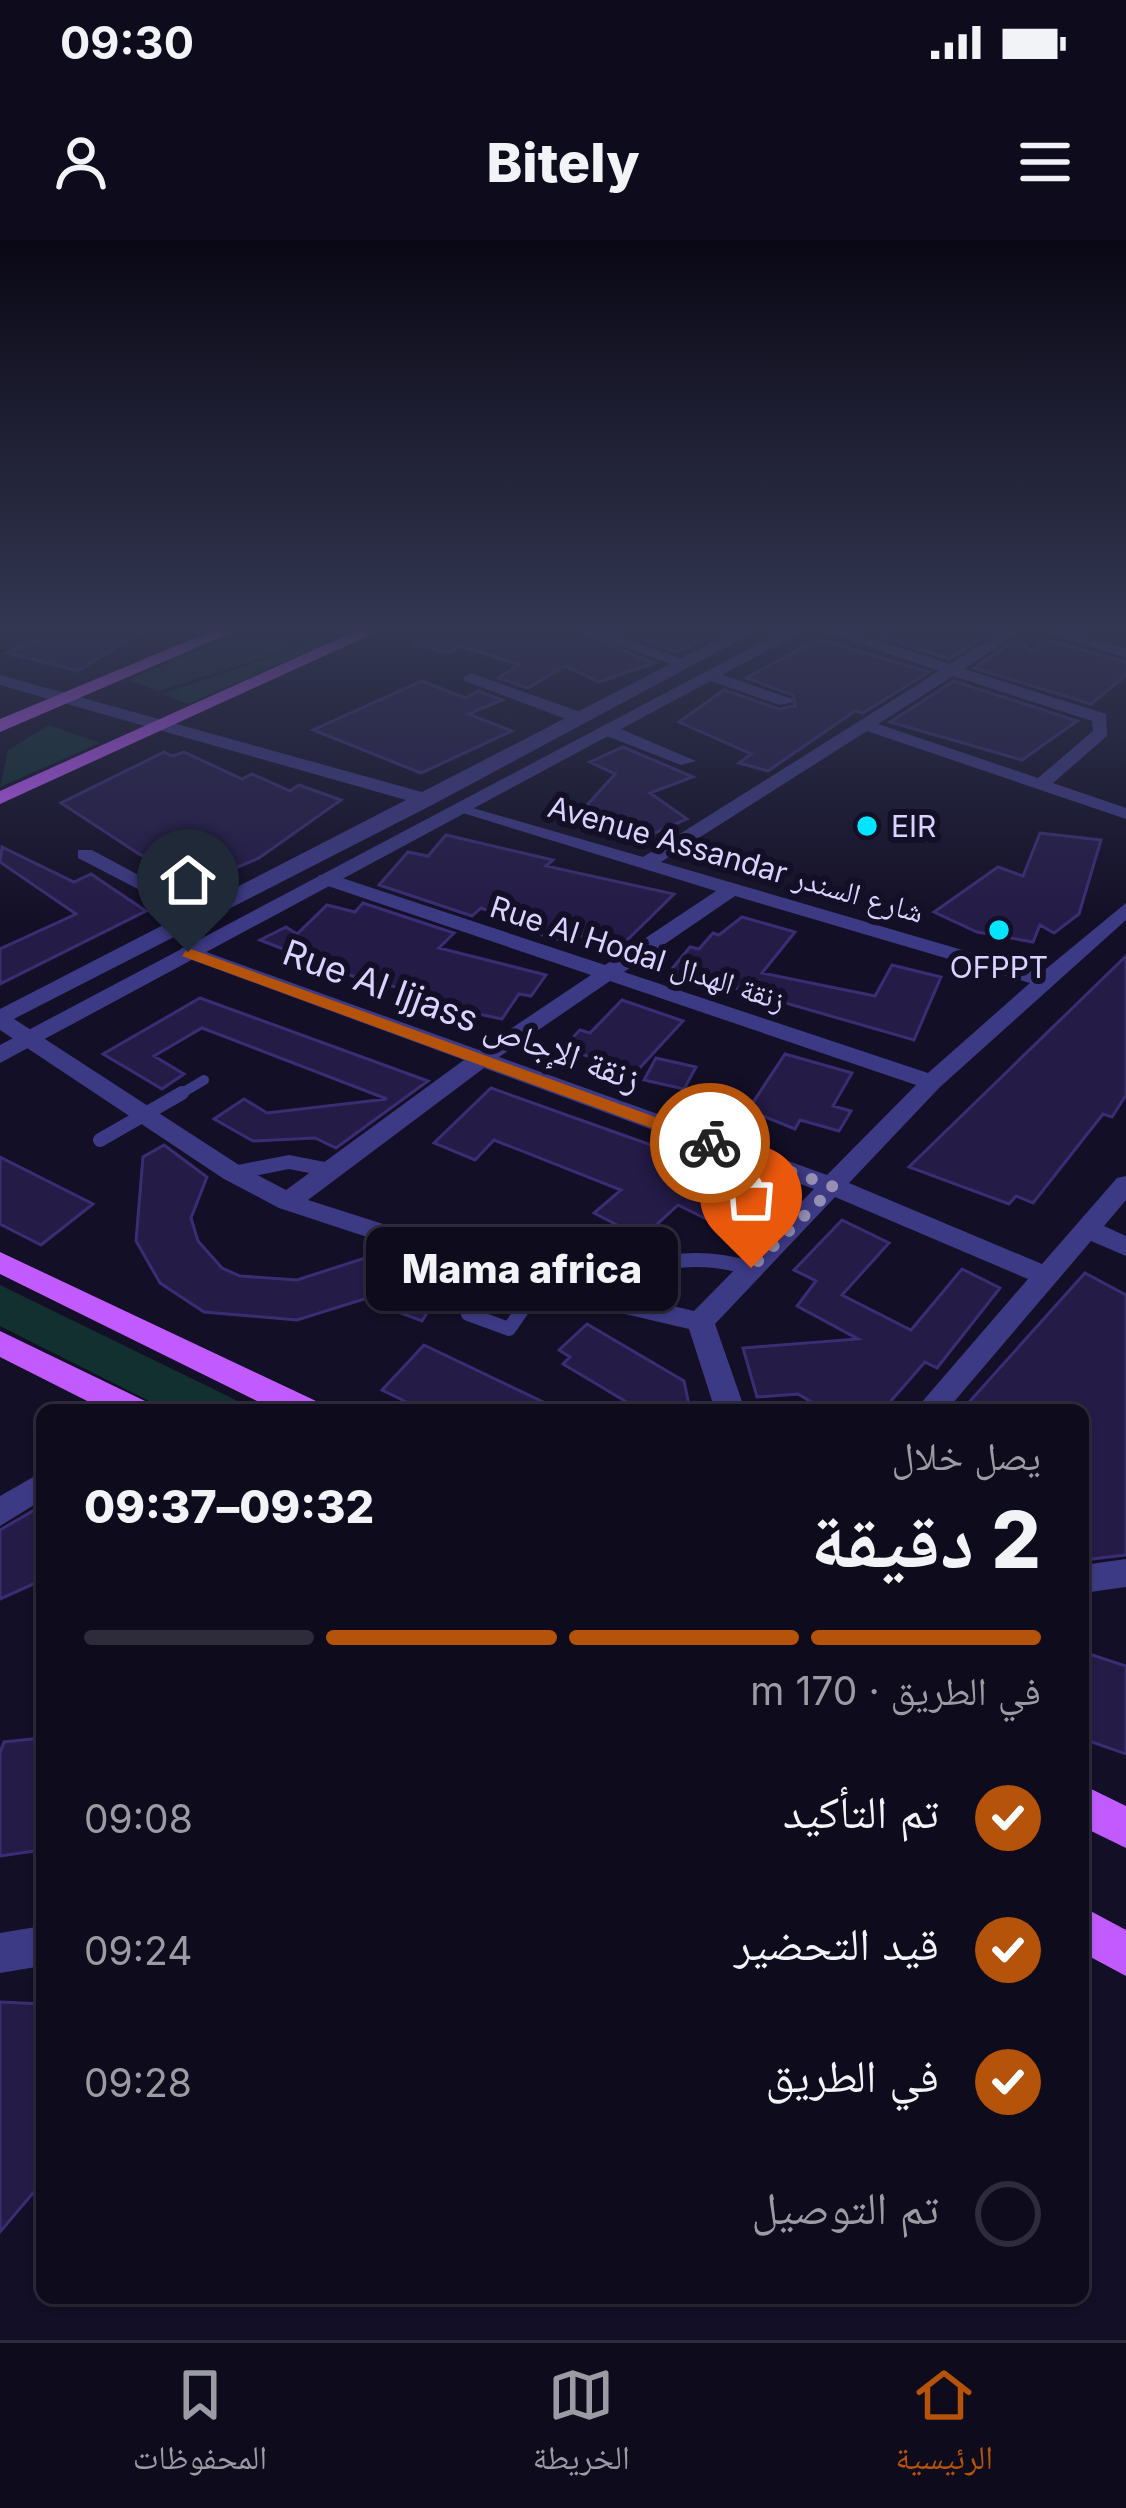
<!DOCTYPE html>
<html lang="ar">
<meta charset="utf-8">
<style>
body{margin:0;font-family:Inter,"Noto Naskh Arabic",sans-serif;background:#1c1929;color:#f1f3f6;direction:rtl;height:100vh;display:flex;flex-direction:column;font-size:45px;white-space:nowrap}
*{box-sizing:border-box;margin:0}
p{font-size:39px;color:#9b9ba3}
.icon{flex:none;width:66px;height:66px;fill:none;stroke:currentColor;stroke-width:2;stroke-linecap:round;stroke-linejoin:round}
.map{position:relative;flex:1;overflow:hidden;direction:ltr}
.side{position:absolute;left:36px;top:1164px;width:1053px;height:900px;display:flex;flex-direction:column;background:#0e0b1c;border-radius:18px;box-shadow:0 3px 9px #0004,0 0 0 3px #2e2b3b;direction:rtl}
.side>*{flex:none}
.pin{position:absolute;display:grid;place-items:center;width:102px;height:102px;color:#fff;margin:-123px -51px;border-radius:50% 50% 50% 0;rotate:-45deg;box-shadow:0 0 12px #0007}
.pin .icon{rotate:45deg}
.courier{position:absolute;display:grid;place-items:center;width:120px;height:120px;margin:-60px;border:9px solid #b45309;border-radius:50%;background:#fff;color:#222;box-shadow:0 3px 15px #0007}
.bubble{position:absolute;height:84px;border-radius:18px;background:#0e0b1c;box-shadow:0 3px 9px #0004,0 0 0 3px #2e2b3b;font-size:39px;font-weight:800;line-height:84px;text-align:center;direction:rtl}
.head em{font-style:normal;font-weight:800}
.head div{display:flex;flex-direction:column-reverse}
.head{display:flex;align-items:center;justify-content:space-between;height:204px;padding:0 48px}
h1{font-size:78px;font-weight:800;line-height:90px}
.bar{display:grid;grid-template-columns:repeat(4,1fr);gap:18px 12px;align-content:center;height:144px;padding:0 48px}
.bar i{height:15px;border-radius:9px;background:#2e2b3b}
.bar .active{background:#b45309}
.bar p{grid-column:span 4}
ol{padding:0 48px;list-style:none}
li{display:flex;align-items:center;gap:36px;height:132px}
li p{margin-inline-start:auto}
li .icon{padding:12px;border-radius:50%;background:#b45309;color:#fff;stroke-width:4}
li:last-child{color:#9b9ba3}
li i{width:66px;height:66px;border:6px solid #2e2b3b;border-radius:50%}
.status{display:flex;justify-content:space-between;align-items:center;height:84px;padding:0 60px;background:#0e0b1c;direction:ltr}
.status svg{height:33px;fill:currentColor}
header{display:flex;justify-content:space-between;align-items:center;height:156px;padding:0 48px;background:#0e0b1c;font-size:54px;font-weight:800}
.tabs{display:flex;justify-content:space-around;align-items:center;height:168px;border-top:3px solid #2e2b3b;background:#0e0b1c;font-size:33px;color:#9b9ba3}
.tabs a{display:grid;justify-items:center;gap:6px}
.tabs .active{color:#b45309}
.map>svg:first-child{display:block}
.green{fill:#12302f}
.building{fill:#241b47;stroke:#3b2d73;stroke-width:3}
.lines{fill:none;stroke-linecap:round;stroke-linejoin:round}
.service-far1{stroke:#3d3a85;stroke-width:10}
.service{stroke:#3d3a85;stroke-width:14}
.minor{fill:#3d3a85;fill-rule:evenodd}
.tertiary{fill:#3d3a85;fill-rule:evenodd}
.primary{fill:#c25bff;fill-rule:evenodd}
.route{fill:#b45309}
.done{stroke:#948fb3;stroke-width:12;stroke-dasharray:0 21.6}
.poi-dot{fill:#00e5ff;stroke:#130f26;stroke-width:4.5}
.labels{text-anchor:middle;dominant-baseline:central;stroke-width:12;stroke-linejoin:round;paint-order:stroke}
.far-poi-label{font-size:30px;fill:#d9d4ff;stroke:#130f26;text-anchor:start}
.far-street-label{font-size:30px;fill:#d9d4ff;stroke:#130f26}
.street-label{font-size:36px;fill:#d9d4ff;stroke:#130f26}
</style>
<div class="status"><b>09:30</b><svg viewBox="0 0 49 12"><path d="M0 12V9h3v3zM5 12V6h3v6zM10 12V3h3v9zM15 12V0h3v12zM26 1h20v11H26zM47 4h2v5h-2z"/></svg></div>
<header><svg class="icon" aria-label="menu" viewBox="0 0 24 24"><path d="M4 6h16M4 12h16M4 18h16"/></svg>Bitely<svg class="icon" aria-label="person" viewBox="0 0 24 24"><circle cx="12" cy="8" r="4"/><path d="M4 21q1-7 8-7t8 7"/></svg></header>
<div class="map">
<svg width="1126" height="2100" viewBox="0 0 1126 2100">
<rect width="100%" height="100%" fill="#130f26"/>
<path class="green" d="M251 388 325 389 262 418 158 451 128 440Z
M332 389H359L188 464 163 454 270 417Z
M49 485 100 503 0 547 8 510Z
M0 1045 244 1164 238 1170H167L0 1086Z"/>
<path class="building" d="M61 388H147L78 431 7 413Z
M423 388H569L655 423 599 442 565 426 528 448 498 438 519 425 461 406 448 413 414 404 430 395Z
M608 388H725L677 412Z
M897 388H997V389L949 419 880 397Z
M818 399 929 432 863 473 855 471 768 531 739 523 751 514 679 482 724 450 779 469 795 466 793 455 746 438Z
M1015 400 1032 411 1047 400 1126 422V435L1091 464 974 428Z
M422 441 465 458 478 451 502 460 468 474 512 491 421 533 313 490Z
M954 441 1077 481 1022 520 890 482Z
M623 507 693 537 650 553 687 579 650 595 615 577 611 582 578 575 615 534 590 522Z
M164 512 172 516 184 512 242 539 252 534 290 551 299 545 341 560 259 618 200 643 139 614 61 563Z
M1040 593 1101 600 1079 674 1054 693 1040 685 1033 702 977 692 934 672 998 627 1023 636Z
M446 595 553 620 546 626 674 654 620 707 573 694 568 702 524 690 529 685 481 668 472 676 379 645 408 612 428 616Z
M2 607 74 642 91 634 146 671 0 744V709L76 674 0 622Z
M363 663 454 693 439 708 546 735 531 756 519 754 502 779 422 762 428 755 355 737 260 700 286 687 297 694 327 665 355 672Z
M742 677 795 692 762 733 875 756 892 725 941 737 914 800 671 730 690 707 699 709 713 693 719 695Z
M1126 716V855L1112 877 1103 874 1033 963 1016 956 1009 964 909 927Z
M200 758 428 841 336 908 315 898 253 901 214 879 244 859 267 873 387 859 202 788 154 816 184 834 162 849 103 814Z
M622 760 683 781 636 832 563 808 580 790 590 793Z
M785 814 852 833 833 866 851 871 839 891 800 880 795 889 748 870Z
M656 818 696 827 684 849 644 840Z
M491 848 665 910 782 967 749 1000 678 965 642 998 594 973 621 950 494 900 475 920 434 903Z
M164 905 207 937 191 978 198 1001 222 1028 240 1036 297 1040 368 1017 417 1031 424 1020 454 1030 422 1081 364 1059 297 1080 204 1072 160 1043 136 1001 143 917Z
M0 917 93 964 41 1005 0 984Z
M842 980 889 1003 842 1055 911 1090 962 1029 1000 1048 937 1128 925 1122 883 1170H825L798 1154 757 1157 743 1108 858 1099 797 1066 816 1041 794 1030Z
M1085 1033 1126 1055V1315L1083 1320V1170H962Z
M587 1084 684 1141 690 1170H640L563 1124 570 1117 559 1110Z
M424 1105 560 1170H423L382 1150Z
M36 1269H42V1340L0 1359V1290Z
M1083 1412 1126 1426V1514L1083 1499Z
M42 1498V1610L0 1616V1513L4 1502Z
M0 1762 42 1764 39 1946 0 1992Z"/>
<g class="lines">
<path class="service-far1" d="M177 856 204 840"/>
<path class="service" d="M100 900 182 853
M233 933 289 922 330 930
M601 1059C647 1018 692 1012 751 1028
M468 1074 509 1089 540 1044"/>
<path class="minor" d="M593 388 689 421 692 424 679 427 573 389Z
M814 388H838L950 424 1007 388H1025L964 429 1106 474 1107 496 1053 543 1126 568V579L867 491 661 622 1041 733 1126 663V680L940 847 849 943 1042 1024 1117 938 1126 936V960L1104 986 1126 996V1016L1091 1001 947 1170H915L1028 1039 835 957 715 1084 745 1170H715L689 1089 540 1054 279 968 224 939 0 790V773L8 775 242 927 286 950 464 820 181 716V708H195L479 810 591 735 319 643V635H333L605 725 716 651 450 569 459 564 643 617 939 431ZM953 436 1092 481 1093 491 1038 538 878 484ZM735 656 1030 743 928 833 624 732ZM610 741 916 845 827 935 499 817ZM484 828 814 949 694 1071 543 1035 308 960Z
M1032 388H1057L1126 408V418Z
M711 431 792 459 794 462 780 465 705 439V433Z
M471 433 586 474 588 478 574 482 465 441 463 438Z
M604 487H616L696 521 681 525 604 495Z
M78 610H92L211 674 201 680 194 678 78 618Z
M42 1232V1260L0 1286V1256Z
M1126 1319V1347L1083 1353V1325Z
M42 1686V1726L0 1733V1693Z"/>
<path class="tertiary" d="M740 388H762L434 564 0 786V769L406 560 0 445V435L422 552Z
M788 388H809L0 823V805Z"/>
<path class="primary" d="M219 388H242L0 492V479Z
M362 388H385L0 564V551Z
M0 1012 316 1161 321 1170H275L0 1034Z
M0 1091 145 1161 150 1170H105L0 1117Z
M1083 1545 1126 1566V1608L1083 1587Z
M1083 1667 1126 1690V1736L1083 1713Z"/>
</g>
<linearGradient id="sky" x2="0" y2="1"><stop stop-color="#0a0815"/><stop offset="0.57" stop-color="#333752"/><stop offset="1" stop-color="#333752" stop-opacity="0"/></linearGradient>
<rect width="1126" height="682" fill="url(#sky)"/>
<path class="route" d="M188 708 716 899 719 903 704 907 182 716Z"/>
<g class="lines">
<path class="done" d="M710 903 834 947 751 1028"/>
</g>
<g class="poi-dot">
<circle cx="867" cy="586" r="12"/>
<circle cx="999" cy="690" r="12"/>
</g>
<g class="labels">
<g class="far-poi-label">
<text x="891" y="586">EIR</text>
<text x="999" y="727" text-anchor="middle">OFPPT</text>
</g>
<g class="far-street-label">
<text transform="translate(736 619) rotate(16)">Avenue Assandar شارع السندر</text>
<text transform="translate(638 713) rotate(18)">Rue Al Hodal زنقة الهدال</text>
</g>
<g class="street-label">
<text transform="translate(462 775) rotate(20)">Rue Al Ijjass زنقة الإجاص</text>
</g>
</g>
</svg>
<div class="pin" style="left:751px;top:1028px;background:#ea580c"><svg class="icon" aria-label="bag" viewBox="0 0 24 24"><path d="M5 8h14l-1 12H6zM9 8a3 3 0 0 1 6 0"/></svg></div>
<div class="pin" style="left:188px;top:712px;background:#1f2937"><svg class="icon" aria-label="home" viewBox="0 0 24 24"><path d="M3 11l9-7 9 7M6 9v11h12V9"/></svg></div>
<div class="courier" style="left:710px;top:903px"><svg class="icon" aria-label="bike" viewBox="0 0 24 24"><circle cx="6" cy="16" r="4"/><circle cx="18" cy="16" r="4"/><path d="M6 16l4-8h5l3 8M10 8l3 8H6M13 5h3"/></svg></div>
<div class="bubble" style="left:366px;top:987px;width:312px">Mama africa</div>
<section class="side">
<div class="head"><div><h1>2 دقيقة</h1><p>يصل خلال</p></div><em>09:32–09:37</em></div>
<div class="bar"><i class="active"></i><i class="active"></i><i class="active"></i><i></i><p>في الطريق · 170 m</p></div>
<ol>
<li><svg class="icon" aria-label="check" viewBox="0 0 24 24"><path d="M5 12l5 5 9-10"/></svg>تم التأكيد<p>09:08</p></li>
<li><svg class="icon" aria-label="check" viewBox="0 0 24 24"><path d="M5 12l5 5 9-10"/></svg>قيد التحضير<p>09:24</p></li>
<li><svg class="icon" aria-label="check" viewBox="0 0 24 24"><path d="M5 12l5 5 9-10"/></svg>في الطريق<p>09:28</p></li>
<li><i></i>تم التوصيل</li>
</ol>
</section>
</div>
<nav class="tabs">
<a class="active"><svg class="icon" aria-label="home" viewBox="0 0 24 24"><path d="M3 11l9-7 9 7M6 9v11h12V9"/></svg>الرئيسية</a>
<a><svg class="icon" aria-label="map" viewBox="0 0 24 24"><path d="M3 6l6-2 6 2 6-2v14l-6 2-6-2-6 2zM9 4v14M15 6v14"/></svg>الخريطة</a>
<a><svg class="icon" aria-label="saved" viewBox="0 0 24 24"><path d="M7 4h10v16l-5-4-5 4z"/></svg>المحفوظات</a>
</nav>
